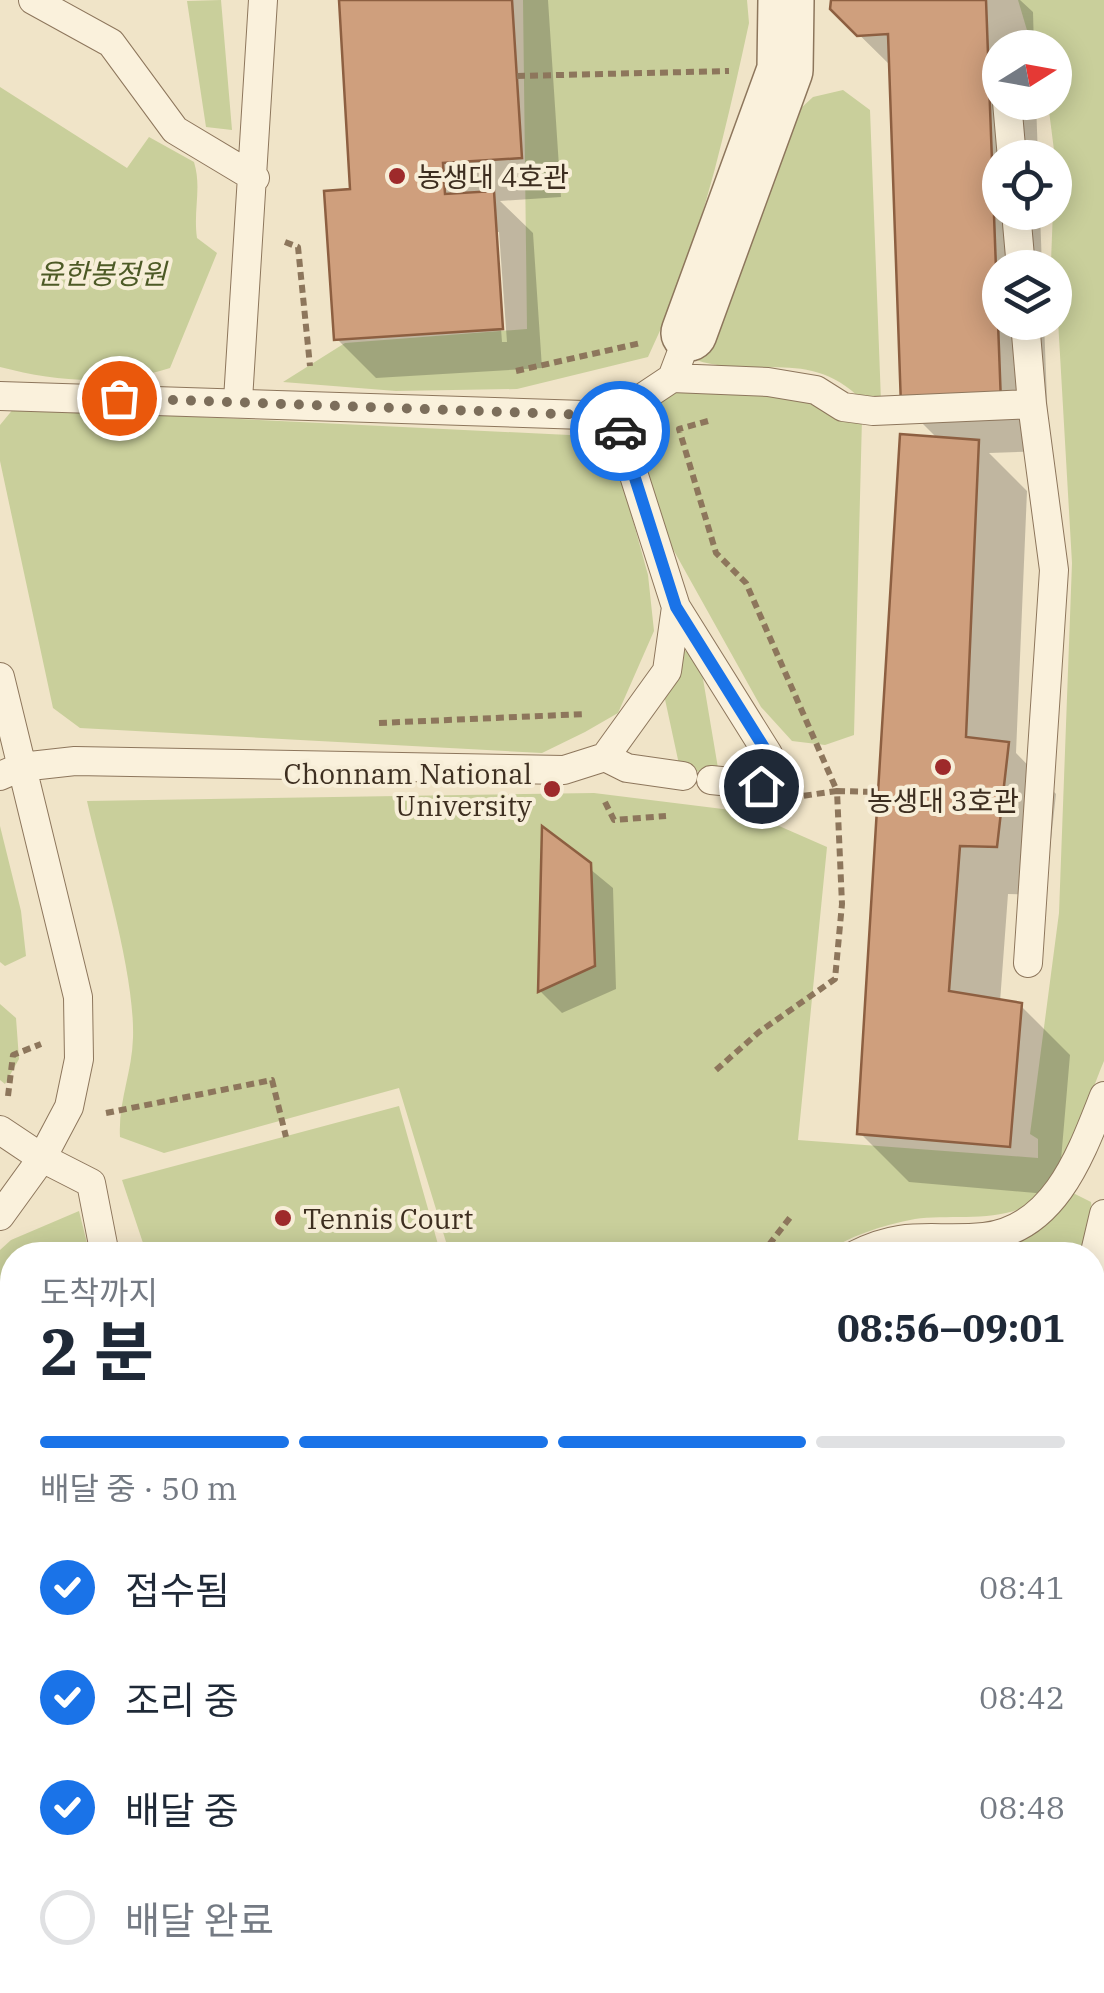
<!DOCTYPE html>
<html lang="ko">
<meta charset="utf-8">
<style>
body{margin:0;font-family:"IBM Plex Serif","Noto Sans KR",serif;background:#f2f2f3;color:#1f2937;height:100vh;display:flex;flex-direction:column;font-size:38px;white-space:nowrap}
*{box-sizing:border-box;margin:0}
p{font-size:32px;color:#747a83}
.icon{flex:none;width:55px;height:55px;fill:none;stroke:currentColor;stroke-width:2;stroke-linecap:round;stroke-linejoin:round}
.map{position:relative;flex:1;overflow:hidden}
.sheet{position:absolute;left:0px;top:1242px;width:1105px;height:752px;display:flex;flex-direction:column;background:#fff;border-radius:40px 40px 0 0;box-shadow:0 5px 25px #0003}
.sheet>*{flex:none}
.needle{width:65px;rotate:79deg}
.controls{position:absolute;left:982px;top:30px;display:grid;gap:20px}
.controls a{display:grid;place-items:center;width:90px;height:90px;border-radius:50%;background:#fff;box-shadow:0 5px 25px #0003;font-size:50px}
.pin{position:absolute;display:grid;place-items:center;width:85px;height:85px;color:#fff;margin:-42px;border:5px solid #fff;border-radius:50%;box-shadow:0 2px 10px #0007}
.courier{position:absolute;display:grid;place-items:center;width:100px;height:100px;margin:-50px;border:8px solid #1a73e8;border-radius:50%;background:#fff;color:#222;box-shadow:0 2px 12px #0007}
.headline em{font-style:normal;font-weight:700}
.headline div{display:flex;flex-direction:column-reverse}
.headline{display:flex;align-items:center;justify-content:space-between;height:170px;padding:0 40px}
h1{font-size:65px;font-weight:700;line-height:75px}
.bar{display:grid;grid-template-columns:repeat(4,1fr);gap:15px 10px;align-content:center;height:120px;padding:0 40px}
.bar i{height:12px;border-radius:8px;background:#e0e1e3}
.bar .current{background:#1a73e8}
.bar p{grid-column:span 4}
ol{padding:0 40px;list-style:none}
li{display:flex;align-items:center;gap:30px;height:110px}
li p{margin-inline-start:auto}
li .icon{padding:10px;border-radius:50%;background:#1a73e8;color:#fff;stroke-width:4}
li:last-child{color:#747a83}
li i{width:55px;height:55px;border:5px solid #e0e1e3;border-radius:50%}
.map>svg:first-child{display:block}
.green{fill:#c9cf9b}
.shadow{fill:#0003;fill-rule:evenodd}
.building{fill:#cf9f7d;stroke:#8d5f41;stroke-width:2.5}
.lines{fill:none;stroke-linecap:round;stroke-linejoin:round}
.lane-casing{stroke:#8d765c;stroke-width:30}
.street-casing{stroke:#8d765c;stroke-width:58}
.path{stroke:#8d765c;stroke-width:6;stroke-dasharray:8 5;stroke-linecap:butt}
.lane{stroke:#faf1dc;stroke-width:28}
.street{stroke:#faf1dc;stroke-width:55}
.done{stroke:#7c6e5b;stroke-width:10;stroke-dasharray:0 18}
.route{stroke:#1a73e8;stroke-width:12}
.poi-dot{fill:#9e2a2b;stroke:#f7eed8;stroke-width:4}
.labels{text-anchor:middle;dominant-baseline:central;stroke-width:8;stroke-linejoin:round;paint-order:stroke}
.poi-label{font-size:28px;fill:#3d2e20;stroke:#f7eed8;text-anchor:start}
.park-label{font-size:28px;font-style:italic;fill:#4d5a26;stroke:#f7eed8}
</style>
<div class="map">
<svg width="1104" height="1993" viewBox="0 0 1104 1993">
<rect width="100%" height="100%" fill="#f0e4c8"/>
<path class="green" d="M221 0 232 130 206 127 187 1Z
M523 0H747L749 23C724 138 699 250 648 357L517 389 396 391 283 382 345 343 527 329Z
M1018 0H1104V1061C1086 1103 1072 1160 1041 1194 1013 1226 953 1213 915 1219 883 1225 848 1236 822 1255H450L399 1088 164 1153 120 1137C118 1102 132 1073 133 1038 135 973 102 868 87 801L594 793 747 812 827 847 798 1140 1038 1158V1139L1030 1134 1059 913 1072 563 1055 268 1051 262 1055 158 1048 103 1055 102V48L1032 47Z
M0 87 127 168 149 137 194 162C202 188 193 210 197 238L217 253 170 368C112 386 58 382 0 367Z
M843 90 870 110 881 401 862 400C809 346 757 380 696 360L787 121 813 97Z
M679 387C744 389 801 395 862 418L854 735 825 745 792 741 761 707 669 542 629 421Z
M14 408 610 437 648 575 654 631 618 713 585 732 542 753 80 728 53 708 0 461V425Z
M686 651 701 667 719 774 680 769 663 690 675 653Z
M0 826 21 911 26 956 5 966 0 962Z
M0 1004 16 1018 19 1059 5 1084 0 1080Z
M399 1106 441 1255H147L122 1180Z
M1071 1192 1091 1202 1094 1228 1086 1255H896L909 1249 978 1246Z
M79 1211 90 1255H12V1470L0 1475V1250L11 1240Z
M1093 1850 1104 1851V1993H856L862 1982H1092Z
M617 1983H687L684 1993H640Z"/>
<path class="shadow" d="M341 0H548L561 197 500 201 533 233 542 368 376 378 337 339 353 192ZM494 232H499L507 342H502Z
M834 0H1020L1033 12 1034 48H1000V102H1036L1038 158H1000V212H1040L1042 268H1000V322H1044L1049 451 989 453 1027 491 1016 753 1056 794 1045 895 1008 894 1000 1002 1021 1006 1070 1055 1058 1195 909 1182 860 1133 938 439 904 405 892 67 832 8Z
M544 831 613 888 616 989 562 1013 540 991Z
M12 1502V1982H570L581 1993H0V1508Z
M1092 1580H1104V1760L1092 1749Z"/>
<path class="building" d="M339 0H512L522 158 443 163 445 194 494 191 503 329 334 340 324 191 350 189Z
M831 0H986L1001 403 901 406 888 34 857 36 830 9Z
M900 434 979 440 966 737 1009 742 997 847 960 846 949 991 1022 1003 1010 1147 857 1134Z
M542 826 591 863 595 966 538 992Z
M12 1500V1827L0 1841V1506Z
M1092 1577 1104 1578V1713H1092Z
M0 1854 12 1863 0 1886Z
M12 1908V1982H165L139 1993H0V1914Z
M306 1982H537L551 1993H320Z"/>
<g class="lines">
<g class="lane-casing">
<path id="lane" d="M33 0 111 43 175 130 255 178
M1007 102 1012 158
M1016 212 1021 268
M672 378 768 382 816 390 843 407 873 411 1032 404 1025 322
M0 396 615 416 676 607 667 671 605 757 564 770 75 761 21 767 0 776
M238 400 263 0
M615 416 672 378 689 333
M676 607 768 754 771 772 761 785 711 780
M0 677 78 997 79 1059 69 1107 42 1158 91 1183 105 1255
M605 757 627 768 683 776
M1028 963 1054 570 1032 404
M0 1130 42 1158 0 1216
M855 1255C905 1229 933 1242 984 1237 1055 1229 1081 1154 1104 1096
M1092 1265 1104 1214
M1092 1804H1104
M550 1982 563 1993
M694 1993 699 1982
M805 1993 807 1982"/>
</g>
<g class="street-casing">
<path id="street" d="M689 333 785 70 786 0"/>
</g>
<path class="path" d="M517 76 729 71
M285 242 298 247 310 366
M516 371 641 343
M708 421 679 429 716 553 746 583 837 791 878 792
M379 723 586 714
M605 802 614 820 666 816
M716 1070 759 1032 835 979 842 904 837 791 802 796
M8 1096 13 1055 41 1044
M106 1113 272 1080 286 1137
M761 1255 792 1215
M1092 1872 1104 1861
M1092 1910 1104 1919
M259 1982 260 1993
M198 1993 200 1982
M858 1993 860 1982
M969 1993 980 1982"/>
<use href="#lane" class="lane"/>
<use href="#street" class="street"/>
</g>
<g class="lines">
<path class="done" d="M119 398 615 416 620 431"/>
<path class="route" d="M620 431 676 607 768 754 770 772 761 786"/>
</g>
<g class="poi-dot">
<circle cx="397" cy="176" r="10"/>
<circle cx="943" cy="767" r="10"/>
<circle cx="552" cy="789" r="10"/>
<circle cx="283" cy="1218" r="10"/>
</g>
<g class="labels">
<g class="poi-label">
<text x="417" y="176">농생대 4호관</text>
<text x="532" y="773" text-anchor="end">Chonnam National<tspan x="532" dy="32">University</tspan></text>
<text x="943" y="800" text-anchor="middle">농생대 3호관</text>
<text x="303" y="1218">Tennis Court</text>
</g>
<g class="park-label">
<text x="102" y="273">윤한봉정원</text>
</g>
</g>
</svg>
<div class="controls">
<a><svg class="needle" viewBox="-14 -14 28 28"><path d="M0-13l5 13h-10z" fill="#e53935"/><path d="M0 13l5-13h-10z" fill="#747a83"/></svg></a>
<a><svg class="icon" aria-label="locate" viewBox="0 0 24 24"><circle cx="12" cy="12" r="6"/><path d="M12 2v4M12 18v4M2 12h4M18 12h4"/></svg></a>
<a><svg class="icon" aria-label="layers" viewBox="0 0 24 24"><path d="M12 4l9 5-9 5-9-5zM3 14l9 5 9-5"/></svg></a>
</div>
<div class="pin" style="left:119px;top:398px;background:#ea580c"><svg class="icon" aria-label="bag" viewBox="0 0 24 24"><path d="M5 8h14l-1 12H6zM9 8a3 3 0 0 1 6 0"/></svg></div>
<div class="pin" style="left:761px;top:786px;background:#1f2937"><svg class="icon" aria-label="home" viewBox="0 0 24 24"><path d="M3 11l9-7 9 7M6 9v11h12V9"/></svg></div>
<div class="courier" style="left:620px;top:431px"><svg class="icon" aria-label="car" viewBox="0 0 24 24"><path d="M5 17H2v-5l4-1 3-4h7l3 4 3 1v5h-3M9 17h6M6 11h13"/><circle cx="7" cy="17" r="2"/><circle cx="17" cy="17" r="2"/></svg></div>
<section class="sheet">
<div class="headline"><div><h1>2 분</h1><p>도착까지</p></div><em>08:56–09:01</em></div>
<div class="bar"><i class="current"></i><i class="current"></i><i class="current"></i><i></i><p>배달 중 · 50 m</p></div>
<ol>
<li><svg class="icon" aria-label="check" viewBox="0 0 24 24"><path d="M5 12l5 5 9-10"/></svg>접수됨<p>08:41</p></li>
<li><svg class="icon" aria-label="check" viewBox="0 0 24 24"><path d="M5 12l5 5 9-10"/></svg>조리 중<p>08:42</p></li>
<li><svg class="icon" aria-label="check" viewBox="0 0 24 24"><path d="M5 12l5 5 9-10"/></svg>배달 중<p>08:48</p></li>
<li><i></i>배달 완료</li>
</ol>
</section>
</div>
